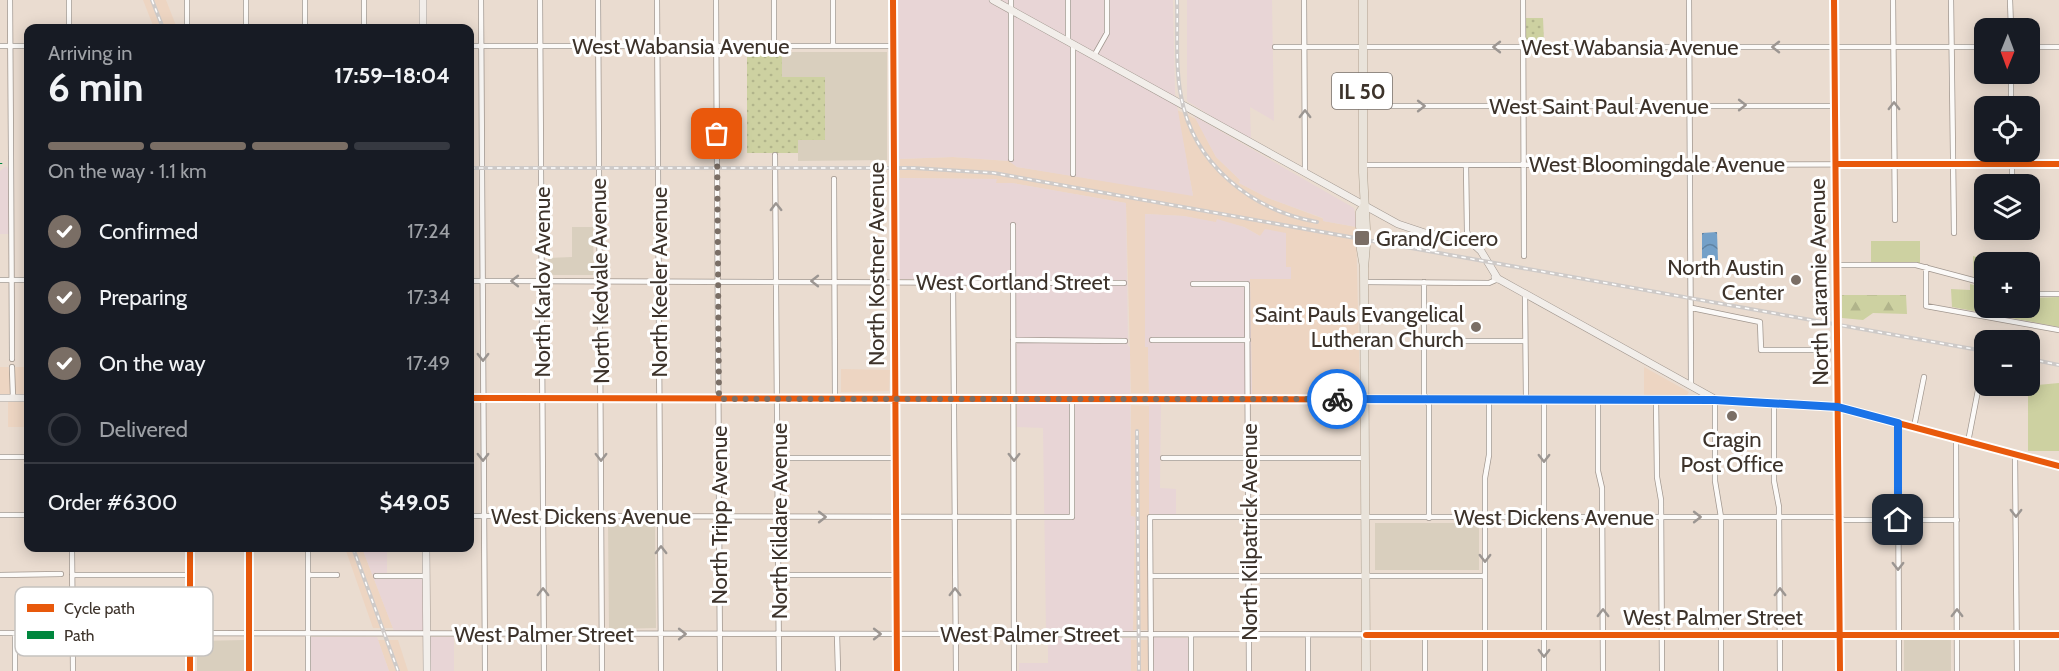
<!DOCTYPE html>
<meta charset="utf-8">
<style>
body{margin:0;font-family:Cabin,sans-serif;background:#242831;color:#f1f3f6;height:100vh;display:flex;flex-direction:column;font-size:22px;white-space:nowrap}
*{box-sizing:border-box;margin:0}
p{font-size:20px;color:#9ea1a6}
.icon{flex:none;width:33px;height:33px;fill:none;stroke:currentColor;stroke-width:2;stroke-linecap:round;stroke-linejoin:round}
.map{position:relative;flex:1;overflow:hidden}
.sheet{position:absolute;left:24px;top:24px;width:450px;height:528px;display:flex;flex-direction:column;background:#171b24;border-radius:12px;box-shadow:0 3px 15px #0003}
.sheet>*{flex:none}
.needle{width:39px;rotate:181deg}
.buttons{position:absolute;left:1974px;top:18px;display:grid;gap:12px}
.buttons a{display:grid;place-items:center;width:66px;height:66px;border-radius:12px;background:#171b24;box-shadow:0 3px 15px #0003;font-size:30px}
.pin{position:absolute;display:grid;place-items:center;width:51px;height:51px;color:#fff;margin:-26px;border-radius:12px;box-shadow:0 3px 9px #0006}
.courier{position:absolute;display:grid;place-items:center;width:60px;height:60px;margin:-30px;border:4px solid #1a73e8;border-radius:50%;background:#fff;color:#222;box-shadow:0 2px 8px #0007}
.head em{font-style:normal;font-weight:800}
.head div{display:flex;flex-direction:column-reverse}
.head{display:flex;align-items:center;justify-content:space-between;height:102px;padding:0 24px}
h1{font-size:39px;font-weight:800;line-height:45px}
.bar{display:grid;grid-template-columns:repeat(4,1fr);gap:9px 6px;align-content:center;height:72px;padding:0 24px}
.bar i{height:8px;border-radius:4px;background:#363941}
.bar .current{background:#7a6e65}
.bar p{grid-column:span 4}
.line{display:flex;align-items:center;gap:15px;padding:0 24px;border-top:2px solid #363941}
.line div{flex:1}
ol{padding:0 24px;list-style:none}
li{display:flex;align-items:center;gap:18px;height:66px}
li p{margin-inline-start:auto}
li .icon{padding:6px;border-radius:50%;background:#7a6e65;color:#fff;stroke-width:4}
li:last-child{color:#9ea1a6}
li i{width:33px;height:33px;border:3px solid #363941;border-radius:50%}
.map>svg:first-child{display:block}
.built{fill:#edd5c2}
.industrial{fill:#e8d5d6}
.education{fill:#d9cfbe}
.grass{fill:#cdd1a1}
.forest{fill:url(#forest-firs)}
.park{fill:url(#park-dots)}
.water{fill:url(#water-waves)}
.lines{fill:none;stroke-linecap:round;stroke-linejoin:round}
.primary-tunnel{stroke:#c7baaf;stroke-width:8;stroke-dasharray:8 4;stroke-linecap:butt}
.minor-casing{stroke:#a1978f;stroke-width:6}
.tertiary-casing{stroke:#a1978f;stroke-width:8}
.secondary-casing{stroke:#a1978f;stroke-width:8}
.primary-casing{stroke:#aea08f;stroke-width:9}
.minor{stroke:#fcfaf8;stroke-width:4.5}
.tertiary{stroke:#fcfaf8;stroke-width:6}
.secondary{stroke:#f2eeea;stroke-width:7}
.primary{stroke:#e9e3da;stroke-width:8}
.rail-casing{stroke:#cecac8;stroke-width:4}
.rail{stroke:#fff;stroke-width:1.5;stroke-dasharray:4.5;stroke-linecap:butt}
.quiet{stroke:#00873e;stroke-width:4.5;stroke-dasharray:9 4.5;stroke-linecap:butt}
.cycleway-casing{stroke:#fff;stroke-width:10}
.cycleway{stroke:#e8590c;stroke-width:6}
.oneway{stroke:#9c9692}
.done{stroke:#7a6e65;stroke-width:6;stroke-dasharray:0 10.8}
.route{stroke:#1a73e8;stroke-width:8}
.poi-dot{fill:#7a6e65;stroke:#fff;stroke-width:2}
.labels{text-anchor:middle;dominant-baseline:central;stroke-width:6;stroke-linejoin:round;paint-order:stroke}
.shield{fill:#fff;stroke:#77706b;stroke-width:1.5}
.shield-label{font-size:21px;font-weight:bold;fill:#3d332b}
.street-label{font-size:22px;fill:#3d332b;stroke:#fff}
.poi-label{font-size:22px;fill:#3d332b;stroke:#fff;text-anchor:end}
.key{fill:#fff;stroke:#c5c2bf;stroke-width:1.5}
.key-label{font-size:16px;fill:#3d332b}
</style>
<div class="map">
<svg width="2059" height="671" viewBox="0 0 2059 671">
<defs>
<pattern id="forest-firs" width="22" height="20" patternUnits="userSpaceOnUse" patternTransform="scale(1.5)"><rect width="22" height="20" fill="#cdd1a1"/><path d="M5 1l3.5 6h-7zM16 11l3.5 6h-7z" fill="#b1b48b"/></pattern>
<pattern id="park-dots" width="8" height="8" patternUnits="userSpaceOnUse" patternTransform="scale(1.5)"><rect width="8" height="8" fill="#cdd1a1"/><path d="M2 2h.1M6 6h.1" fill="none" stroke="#b1b48b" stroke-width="1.8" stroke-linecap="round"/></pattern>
<pattern id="water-waves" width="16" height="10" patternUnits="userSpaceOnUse" patternTransform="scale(1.5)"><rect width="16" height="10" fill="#74a0c8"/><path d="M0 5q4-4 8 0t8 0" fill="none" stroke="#6083a3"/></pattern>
</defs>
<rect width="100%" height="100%" fill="#eadcd0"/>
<path class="built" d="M143 0H166L177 28H154Z
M1177 110 1196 119 1216 157 1240 180 1239 183 1268 198 1324 219 1323 221 1356 227 1360 396H1252L1250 279 1286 267 1263 234 1260 236 1244 227 1217 220 1216 223 1184 216 1145 214V346L1148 347 1149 393H1131L1126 203 1012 183H996V179L900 178V159L953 157 1009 161 1017 167 1193 195Z
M0 367H28V394H0Z
M1644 367 1689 392 1686 397H1644Z
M841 369 890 370 889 391 841 392Z
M28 401V427H8V402Z
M1131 405 1149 406V630H1133L1135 517 1131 516Z
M345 548H362L393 628H373Z
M378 640H398L408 671H389Z
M1131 640H1149V671H1131Z"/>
<path class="industrial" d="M895 0H1173L1175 94 1193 196 1017 167 1009 161 953 157 897 159Z
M1187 0H1272L1274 121 1250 107 1251 141 1187 101Z
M1194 116 1354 208 1357 227 1323 221V218L1268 198 1239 183 1240 180 1216 157Z
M6 166 9 171V234H0V171Z
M897 178 997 179 996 183H1012L1126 203 1128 346 1130 347 1131 516 1135 517 1133 632H1046L1043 428 1017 427 1016 279H898Z
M1145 214 1184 216 1216 222 1217 219 1244 227 1260 236 1265 229 1286 233V267H1291V279H1250L1252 396 1149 395 1148 347H1145Z
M1149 403H1161L1160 488 1176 489V514L1149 515Z
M362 548H387V574L424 573 423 631H394Z
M310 637H377L389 671H311Z
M430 637H454V671H430Z
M1149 637 1189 638 1188 671H1149Z
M1048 638H1131V671H1019V663H1048Z"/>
<path class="education" d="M782 52H887V160L798 161V140H825V77H782Z
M572 227H593L594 275H548V258L572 257Z
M655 522 656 628 609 629 608 523Z
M1375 523H1479V570H1375Z
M244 640V671H197V641Z
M1904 640H1951V671H1904Z"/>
<path class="grass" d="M1871 241H1920V263L1871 262Z
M1973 256 1995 262H1984V308H2030V298L2059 297V327L1952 307 1951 289 1970 290V284L1974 285Z
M2059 383V451H2028V386Z"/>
<path class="forest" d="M1842 295H1906L1907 314 1873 313 1863 320 1842 318Z"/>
<path class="park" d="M1526 18H1543L1544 41H1526Z
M747 52H782V77H825V140H798V153H747Z"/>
<path class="water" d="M1717 232 1718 260 1702 261V233Z"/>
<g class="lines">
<path class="primary-tunnel" d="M1360 227V244"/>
<g class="minor-casing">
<path id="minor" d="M10 0 11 156
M69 0V28
M187 0V28
M246 0V28
M305 0V28
M364 0V28
M481 0 485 671
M540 0 544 671
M598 0 602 671
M657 0 661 671
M716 0 720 671
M774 0V46
M1011 0V159
M1068 0V42
M1304 0 1305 173
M1523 0 1524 256
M1689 0 1691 386
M1893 0 1895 220
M1951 0 1954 233
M2010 0 2011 28
M1073 44V174
M0 46H28
M470 46H893
M833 46V0
M1275 47H1984
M2030 47H2059
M1094 56 1107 33V0
M2011 74V106
M1363 106H1835
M2012 152V184
M11 155 12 359
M775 155 779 671
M1363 165 2059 164
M1466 165 1467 231 1470 241
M834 179 835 399
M1013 225 1014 671
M1836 265H1916L1984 283
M1926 267V306L2059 330
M0 280H28
M470 281 1124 283
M953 282 956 671
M1364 282 1489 283 1498 279
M1424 282V394L1429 405V518
M1193 284H1247L1249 671
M1525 294 1526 399
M2030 294H2059
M1692 308 1760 322 1761 350H1828
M1013 340 1125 341
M1152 340H1248
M1424 341H1525
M12 367 13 398
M1598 399V471L1602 488 1603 671
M1656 399 1657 477 1661 500 1662 671
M1715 400V481L1721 517V671
M1774 403V481L1779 507 1780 671
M1898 423 1899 671
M1914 427 1924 377
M1956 439 1957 671
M1968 442 1980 380
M2015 455 2017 671
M0 457H28
M778 458H895
M1163 458H1365
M0 515H28
M470 516 1072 517V399
M72 548 73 671
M190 548V671
M249 548V671
M308 548V671
M0 575 61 574
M72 575H190
M308 575H337
M779 575H896
M376 576H426
M1151 576H1485
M0 633 2059 635
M15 633V671
M837 634 838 671
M1191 634V671
M1151 671 1150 517H1833L1844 520H1957
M1308 671V635
M1425 671V635
M1485 671V478L1489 455V399
M1544 671V399"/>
</g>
<g class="tertiary-casing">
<path id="tertiary" d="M893 0 897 671
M1834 0 1840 671"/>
</g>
<g class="secondary-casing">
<path id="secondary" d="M423 0V28
M993 0 1398 224 1425 233 1470 241 1481 251 1498 279
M1495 277 1713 398
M0 398H28
M470 398 1715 400 1838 407 2059 466
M426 548 427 671"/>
</g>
<g class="primary-casing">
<path id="primary" d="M1363 0V172L1366 229
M1360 227V212L1364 206
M1360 244 1364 267
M1366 671 1364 268 1366 245"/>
</g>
<use href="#minor" class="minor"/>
<use href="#tertiary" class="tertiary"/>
<use href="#secondary" class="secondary"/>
<use href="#primary" class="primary"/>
<g class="rail-casing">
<path id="rail" d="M152 0 163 28
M1177 0C1178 32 1175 65 1181 96 1193 164 1251 210 1317 222
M470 168H914L994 173 1984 351
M2030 359 2059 365
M1137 431 1139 671
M353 548 398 671"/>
</g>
<use href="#rail" class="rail"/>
<path class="quiet" d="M0 164V163"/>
<g class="cycleway-casing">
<path id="cycleway" d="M893 0 897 671
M1834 0 1840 671
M1836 164H2059
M470 398 1715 400 1838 407 2059 466
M190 548V671
M249 548V671
M1366 635H2059"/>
</g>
<use href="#cycleway" class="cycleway"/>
</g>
<defs><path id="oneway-chevron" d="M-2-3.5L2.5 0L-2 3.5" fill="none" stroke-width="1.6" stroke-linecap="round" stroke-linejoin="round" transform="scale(1.5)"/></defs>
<g class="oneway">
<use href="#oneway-chevron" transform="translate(1497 47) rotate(180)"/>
<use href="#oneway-chevron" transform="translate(1776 47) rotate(180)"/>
<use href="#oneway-chevron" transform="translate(1742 105)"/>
<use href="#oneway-chevron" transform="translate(1421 106)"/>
<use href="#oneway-chevron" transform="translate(1894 106) rotate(-90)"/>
<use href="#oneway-chevron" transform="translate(1305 114) rotate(-90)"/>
<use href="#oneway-chevron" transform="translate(776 207) rotate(-91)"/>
<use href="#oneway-chevron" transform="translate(515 281) rotate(-180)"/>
<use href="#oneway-chevron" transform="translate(815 281) rotate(-180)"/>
<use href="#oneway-chevron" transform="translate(483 357) rotate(90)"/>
<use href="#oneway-chevron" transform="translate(483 457) rotate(90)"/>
<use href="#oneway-chevron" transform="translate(601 457) rotate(90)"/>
<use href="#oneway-chevron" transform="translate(1014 457) rotate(90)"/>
<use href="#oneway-chevron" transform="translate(1544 458) rotate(90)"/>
<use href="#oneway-chevron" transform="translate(2016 513) rotate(90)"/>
<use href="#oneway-chevron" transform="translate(822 517)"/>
<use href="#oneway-chevron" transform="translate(1697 517)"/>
<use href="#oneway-chevron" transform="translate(661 550) rotate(-90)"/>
<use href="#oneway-chevron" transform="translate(1485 558) rotate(90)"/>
<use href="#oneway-chevron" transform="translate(1898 566) rotate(90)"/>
<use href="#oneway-chevron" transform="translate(543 592) rotate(-90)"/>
<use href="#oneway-chevron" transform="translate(955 592) rotate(-90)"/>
<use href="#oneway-chevron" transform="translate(1780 592) rotate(-90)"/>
<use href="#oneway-chevron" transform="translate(1603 613) rotate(-90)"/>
<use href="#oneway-chevron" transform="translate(1957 613) rotate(-90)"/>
<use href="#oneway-chevron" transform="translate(682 634)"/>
<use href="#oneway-chevron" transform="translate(877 634)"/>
<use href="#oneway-chevron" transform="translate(1544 653) rotate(90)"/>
</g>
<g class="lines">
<path class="done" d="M717 134 719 399H1337"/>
<path class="route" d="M1337 399 1715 400 1838 407 1898 423V520"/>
</g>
<g class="poi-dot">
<rect x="1354" y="230" width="16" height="16" rx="3"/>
<circle cx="1796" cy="280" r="6"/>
<circle cx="1476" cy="327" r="6"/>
<circle cx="1732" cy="416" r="6"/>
</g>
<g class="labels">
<rect class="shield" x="1332" y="73" width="60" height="36" rx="4.5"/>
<g class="shield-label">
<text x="1362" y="91">IL 50</text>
</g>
<g class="street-label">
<text x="681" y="46">West Wabansia Avenue</text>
<text x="1630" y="47">West Wabansia Avenue</text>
<text x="1599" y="106">West Saint Paul Avenue</text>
<text x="1657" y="164">West Bloomingdale Avenue</text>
<text transform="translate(876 264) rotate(-90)">North Kostner Avenue</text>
<text transform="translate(600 281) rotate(-91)">North Kedvale Avenue</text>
<text transform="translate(542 282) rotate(-90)">North Karlov Avenue</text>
<text transform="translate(659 282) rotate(-90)">North Keeler Avenue</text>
<text x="1013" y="282">West Cortland Street</text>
<text transform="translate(1819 282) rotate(-91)">North Laramie Avenue</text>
<text transform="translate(719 515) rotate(-90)">North Tripp Avenue</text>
<text x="591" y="516">West Dickens Avenue</text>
<text x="1554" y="517">West Dickens Avenue</text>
<text transform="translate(779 521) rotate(-90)">North Kildare Avenue</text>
<text transform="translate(1249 532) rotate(-90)">North Kilpatrick Avenue</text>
<text x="1713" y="617">West Palmer Street</text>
<text x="544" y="634">West Palmer Street</text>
<text x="1030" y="634">West Palmer Street</text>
</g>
<g class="poi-label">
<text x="1376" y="238" text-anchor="start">Grand/Cicero</text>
<text x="1784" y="267">North Austin<tspan x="1784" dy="25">Center</tspan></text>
<text x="1464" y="314">Saint Pauls Evangelical<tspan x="1464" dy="25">Lutheran Church</tspan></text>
<text x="1732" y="439" text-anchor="middle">Cragin<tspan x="1732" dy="25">Post Office</tspan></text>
</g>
</g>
<rect x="15" y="587" width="198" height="69" rx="9" class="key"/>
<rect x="27" y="604" width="27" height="8" fill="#e8590c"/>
<rect x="27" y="631" width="27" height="8" fill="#00873e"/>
<g class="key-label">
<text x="64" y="614">Cycle path</text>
<text x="64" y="641">Path</text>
</g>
</svg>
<div class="buttons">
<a><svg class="needle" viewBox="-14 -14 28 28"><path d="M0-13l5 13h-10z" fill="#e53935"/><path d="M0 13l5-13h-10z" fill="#9ea1a6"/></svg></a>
<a><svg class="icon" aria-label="locate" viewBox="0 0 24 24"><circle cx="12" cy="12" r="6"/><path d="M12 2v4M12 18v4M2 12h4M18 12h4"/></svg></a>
<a><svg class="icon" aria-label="layers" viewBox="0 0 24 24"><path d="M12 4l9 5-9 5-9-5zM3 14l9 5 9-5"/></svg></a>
<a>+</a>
<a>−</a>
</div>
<div class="pin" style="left:717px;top:134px;background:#ea580c"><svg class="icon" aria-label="bag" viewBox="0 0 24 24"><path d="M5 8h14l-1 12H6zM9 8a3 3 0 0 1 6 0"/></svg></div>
<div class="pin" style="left:1898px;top:520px;background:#1f2937"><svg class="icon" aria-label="home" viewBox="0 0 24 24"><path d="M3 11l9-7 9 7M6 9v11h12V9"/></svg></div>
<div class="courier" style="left:1337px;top:399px"><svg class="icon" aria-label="bike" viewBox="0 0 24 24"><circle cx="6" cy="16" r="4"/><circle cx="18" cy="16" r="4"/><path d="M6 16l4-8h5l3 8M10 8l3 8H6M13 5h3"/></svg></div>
<section class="sheet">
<div class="head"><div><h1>6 min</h1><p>Arriving in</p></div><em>17:59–18:04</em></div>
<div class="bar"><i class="current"></i><i class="current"></i><i class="current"></i><i></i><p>On the way · 1.1 km</p></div>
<ol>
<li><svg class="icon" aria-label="check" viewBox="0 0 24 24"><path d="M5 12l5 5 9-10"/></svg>Confirmed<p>17:24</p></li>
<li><svg class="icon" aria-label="check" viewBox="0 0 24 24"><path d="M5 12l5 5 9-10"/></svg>Preparing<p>17:34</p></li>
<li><svg class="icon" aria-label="check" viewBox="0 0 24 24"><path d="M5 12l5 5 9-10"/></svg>On the way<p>17:49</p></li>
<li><i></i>Delivered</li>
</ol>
<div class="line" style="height:78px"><div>Order #6300</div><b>$49.05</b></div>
</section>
</div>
